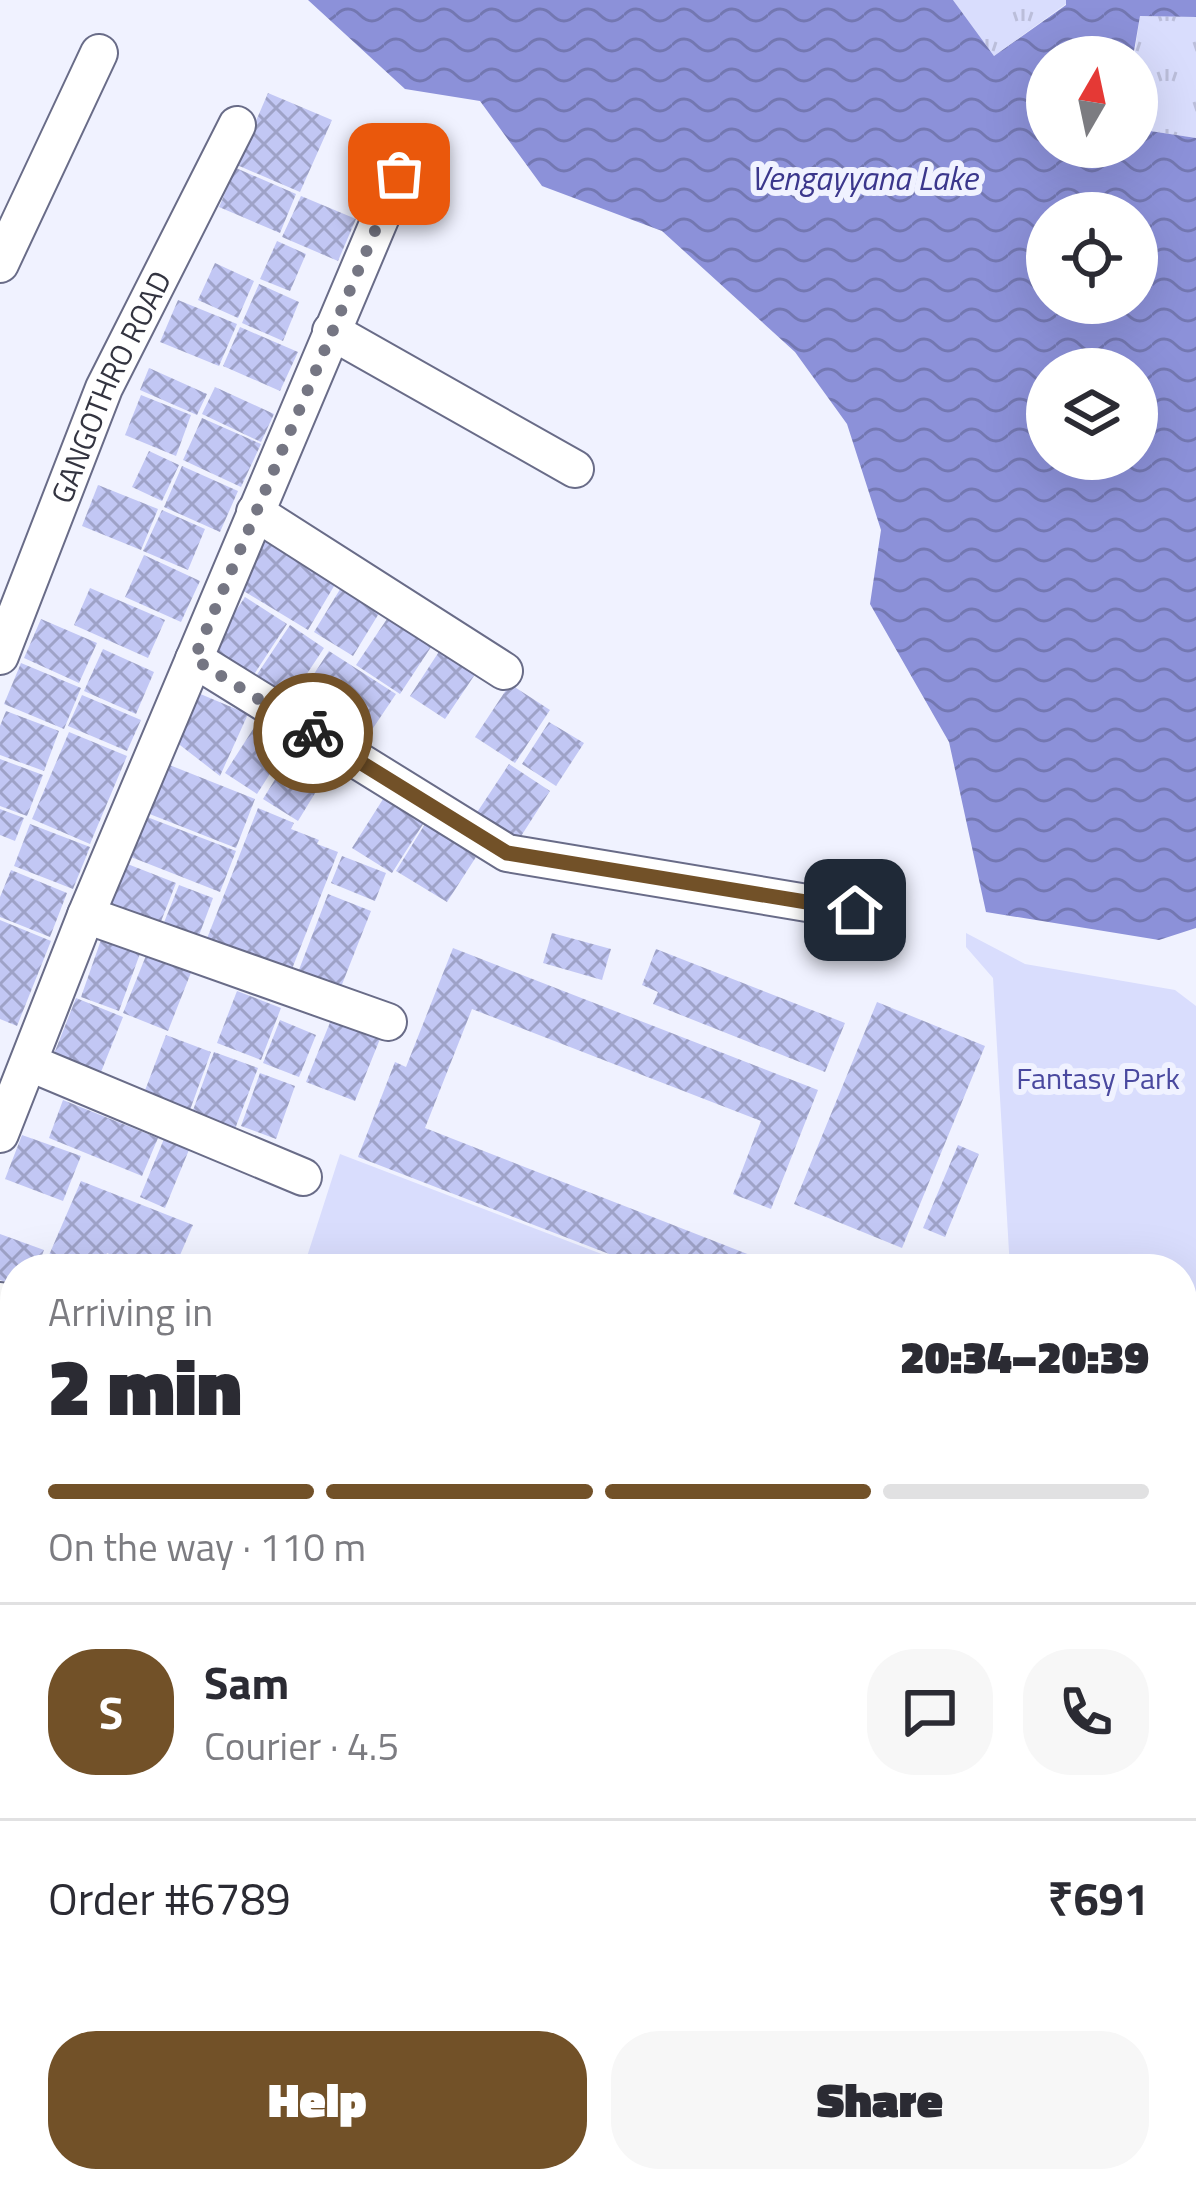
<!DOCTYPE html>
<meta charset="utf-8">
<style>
body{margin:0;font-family:"Titillium Web",sans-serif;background:#f7f7f7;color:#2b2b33;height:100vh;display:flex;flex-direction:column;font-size:45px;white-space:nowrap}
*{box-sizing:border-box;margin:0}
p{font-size:39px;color:#7c7c81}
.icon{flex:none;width:66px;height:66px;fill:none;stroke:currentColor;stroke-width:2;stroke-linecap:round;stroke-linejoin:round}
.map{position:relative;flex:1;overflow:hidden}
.drawer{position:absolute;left:0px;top:1254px;width:1197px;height:939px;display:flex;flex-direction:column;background:#fff;border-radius:48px 48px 0 0;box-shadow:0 12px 48px #0002}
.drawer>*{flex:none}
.needle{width:78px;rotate:9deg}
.buttons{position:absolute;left:1026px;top:36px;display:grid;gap:24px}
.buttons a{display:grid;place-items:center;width:132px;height:132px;border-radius:50%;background:#fff;box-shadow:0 12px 48px #0002;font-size:60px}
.pin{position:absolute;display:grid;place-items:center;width:102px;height:102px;color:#fff;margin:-51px;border-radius:24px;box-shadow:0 6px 18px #0006}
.courier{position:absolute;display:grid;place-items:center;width:120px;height:120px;margin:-60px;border:9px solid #725128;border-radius:50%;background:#fff;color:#222;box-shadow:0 3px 15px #0007}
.overview em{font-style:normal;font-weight:800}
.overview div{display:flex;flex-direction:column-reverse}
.overview{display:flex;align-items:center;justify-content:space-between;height:204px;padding:0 48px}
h1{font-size:78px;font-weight:800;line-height:90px}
.bar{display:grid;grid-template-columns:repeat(4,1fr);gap:18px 12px;align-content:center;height:144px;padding:0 48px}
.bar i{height:15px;border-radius:9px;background:#e1e1e2}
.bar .selected{background:#725128}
.bar p{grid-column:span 4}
.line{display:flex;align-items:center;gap:30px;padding:0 48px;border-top:3px solid #e1e1e2}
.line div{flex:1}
.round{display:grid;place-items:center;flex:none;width:126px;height:126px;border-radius:48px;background:#f7f7f7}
.action{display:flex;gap:24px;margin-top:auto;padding:24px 48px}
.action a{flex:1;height:138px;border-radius:48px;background:#725128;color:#fff;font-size:48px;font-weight:800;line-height:138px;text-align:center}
.action a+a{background:#f7f7f7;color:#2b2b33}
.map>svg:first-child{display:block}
.grass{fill:url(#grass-tufts)}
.park{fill:#d9ddfd}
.water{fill:url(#water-waves);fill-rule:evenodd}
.building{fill:url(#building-cross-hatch)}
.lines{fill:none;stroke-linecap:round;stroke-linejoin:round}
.service-casing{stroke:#696c88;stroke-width:22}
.minor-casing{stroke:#696c88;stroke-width:40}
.tertiary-casing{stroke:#696c88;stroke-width:50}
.trunk-casing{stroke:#696c88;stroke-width:64}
.service{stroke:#fff;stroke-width:18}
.minor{stroke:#fff;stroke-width:36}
.tertiary{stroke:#fff;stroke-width:45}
.trunk{stroke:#fff;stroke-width:60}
.done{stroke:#757683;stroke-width:12;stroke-dasharray:0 21.6}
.route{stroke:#725128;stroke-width:15}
.labels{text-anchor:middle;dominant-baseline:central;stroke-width:12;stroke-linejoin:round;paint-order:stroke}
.street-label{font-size:30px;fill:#333440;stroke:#f0f2ff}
.park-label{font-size:30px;fill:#4a499f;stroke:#f0f2ff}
.water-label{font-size:33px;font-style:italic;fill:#3b378c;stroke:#f0f2ff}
</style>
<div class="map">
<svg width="1196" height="2192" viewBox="0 0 1196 2192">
<defs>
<pattern id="grass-tufts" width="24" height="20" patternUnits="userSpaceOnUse" patternTransform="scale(3)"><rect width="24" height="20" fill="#d9ddfd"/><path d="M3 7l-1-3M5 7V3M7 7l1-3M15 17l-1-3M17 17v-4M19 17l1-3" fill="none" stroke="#bbbeda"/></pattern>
<pattern id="water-waves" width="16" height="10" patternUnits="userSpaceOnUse" patternTransform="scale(3)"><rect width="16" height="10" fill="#8c91d9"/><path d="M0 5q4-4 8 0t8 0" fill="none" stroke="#7377b1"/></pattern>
<pattern id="building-cross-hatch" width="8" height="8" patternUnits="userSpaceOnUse" patternTransform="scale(3)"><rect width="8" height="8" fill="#c2c7f4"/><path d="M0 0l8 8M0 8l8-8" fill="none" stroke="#9ea2c7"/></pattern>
</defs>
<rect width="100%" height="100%" fill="#f0f2ff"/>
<path class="grass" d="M953 0H1066V4L994 56Z
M1140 16 1196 17V138L1137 129V57H1134Z"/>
<path class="park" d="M966 933 1025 964 1175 990 1196 1006V1511L1182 1543V1269H1010L993 978 966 947Z
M340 1154 641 1269H303Z"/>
<path class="water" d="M308 0H953L994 56 1066 5V0H1196V17L1140 16 1133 57H1047V147H1137V129L1196 138V928L1159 940 986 912 949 742 870 604 881 530 847 424 795 352 662 231 542 186 480 101 405 89ZM1047 213H1137V303H1047ZM1047 369H1137V459H1047Z"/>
<path class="building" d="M268 93 332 120 300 192 237 165Z
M236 168 296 194 280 233 219 207Z
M301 196 356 219 338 261 282 237Z
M277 241 306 254 290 291 260 279Z
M215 263 254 281 238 318 198 300Z
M259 284 299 302 283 341 242 323Z
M178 300 237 324 219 366 160 342Z
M240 327 298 352 280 391 223 366Z
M149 368 207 394 197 415 140 390Z
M215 387 274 414 261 442 202 414Z
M141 395 191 415 176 456 125 435Z
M202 418 261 444 241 487 183 460Z
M149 451 179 465 162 501 132 487Z
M182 466 238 491 220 532 164 507Z
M98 485 158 509 141 550 82 526Z
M162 510 205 529 188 570 143 551Z
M270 533 340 576 308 630 237 587Z
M144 555 200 581 181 622 125 597Z
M342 586 381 610 353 656 314 632Z
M90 588 165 620 148 658 74 625Z
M245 597 287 624 251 679 209 652Z
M391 613 435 641 400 694 356 665Z
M41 619 97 643 79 683 24 658Z
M290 625 324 648 289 701 254 679Z
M442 647 478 670 445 719 410 696Z
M103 649 154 672 136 714 84 691Z
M329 651 396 694 361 746 295 703Z
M21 663 81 688 64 729 4 704Z
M510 684 550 710 515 763 475 737Z
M198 693 248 714 220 776 176 742Z
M82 695 141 720 127 751 68 726Z
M6 711 59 731 44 771 0 755V726Z
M549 722 584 743 556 786 522 764Z
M257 723 289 744 257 794 225 773Z
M69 732 127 756 90 844 32 819Z
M0 759 43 775 27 816 0 806Z
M285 763 320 785 298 821 263 799Z
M167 764 255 799 236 848 147 813Z
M509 764 550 791 516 844 474 817Z
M385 796 425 821 392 873 352 848Z
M258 808 294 823 291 829 319 840 317 844 338 852 290 974 206 941Z
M0 809 24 818 15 841 0 835Z
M147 817 236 851 220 892 131 857Z
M30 824 90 847 73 889 14 866Z
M425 824 476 857 447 902 396 871Z
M342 856 386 873 375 901 331 883Z
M125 863 176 883 160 924 109 904Z
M11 870 67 893 50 937 0 917V897Z
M179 885 213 898 198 938 163 925Z
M328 894 371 911 339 992 297 975Z
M0 920 51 941 17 1026 0 1019Z
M552 933 611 949 602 980 543 963Z
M102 937 141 951 119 1011 81 997Z
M453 948 818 1090 771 1209 733 1194 761 1121 472 1009 425 1128 786 1269H648L358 1157 395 1062 406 1067Z
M656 949 845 1023 825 1072 653 1004 658 992 642 985Z
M147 953 192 970 168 1031 123 1013Z
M237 991 281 1008 261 1060 217 1043Z
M76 998 123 1017 99 1077 52 1059Z
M877 1002 985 1046 902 1248 794 1204Z
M280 1020 316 1035 299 1077 263 1063Z
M331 1020 380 1039 355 1101 306 1082Z
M166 1035 211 1052 190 1110 144 1093Z
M214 1052 258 1068 235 1129 192 1113Z
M260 1073 295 1086 276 1139 241 1126Z
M63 1100 158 1138 142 1176 49 1138Z
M166 1134 191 1145 165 1208 140 1197Z
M22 1135 81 1156 63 1201 5 1179Z
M958 1145 979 1154 945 1237 923 1228Z
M81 1181 193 1225 174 1269H144L107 1253 100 1269H43Z
M0 1234 44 1250 37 1269H15V1285L0 1280Z
M0 1319 15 1325V1384L12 1394 0 1390Z
M0 1501 15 1506V1601L0 1596Z
M0 1610 15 1614V1781L0 1784Z
M6 1917 15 1921V2020L0 2013V1930Z
M11 2080 15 2083V2134L10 2144 0 2139V2102Z
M0 2158 15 2166V2178H33L26 2192H0Z
M44 2178H70L98 2192H37Z
M344 2178H395L389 2192H373Z
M537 2178H636L650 2185 647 2192H564Z
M648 2178H711L703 2192H673Z"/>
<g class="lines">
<g class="service-casing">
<path id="service" d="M1182 2040 1196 2050
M737 2178 752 2192"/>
</g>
<g class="minor-casing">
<g id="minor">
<path d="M0 264 99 53"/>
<path d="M331 331 575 469"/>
<path d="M255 512 504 671"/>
<path id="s1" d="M0 656 104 388 237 125"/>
<path d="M194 659 507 853 855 911"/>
<path d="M86 915 388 1022"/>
<path d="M30 1063 303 1177"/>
<path d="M0 1134 86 915 399 174"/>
<path d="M0 1301 15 1306"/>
<path d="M0 1484 15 1488"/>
<path d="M0 2039 15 2046"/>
<path d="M291 2178 320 2192"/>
<path d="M130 2192 136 2178"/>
<path d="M484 2192 491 2178"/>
</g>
</g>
<g class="tertiary-casing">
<path id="tertiary" d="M1182 1795 1196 1804
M0 1859 15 1855"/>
</g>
<g class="trunk-casing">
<path id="trunk" d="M1182 1686 1196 1668
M1182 1868 1196 1850
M782 2192 793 2178
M916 2192 927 2178"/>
</g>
<use href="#service" class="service"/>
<use href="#minor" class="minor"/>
<use href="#tertiary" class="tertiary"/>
<use href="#trunk" class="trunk"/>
</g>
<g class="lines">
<path class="done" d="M313 733 194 659 399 174"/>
<path class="route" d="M313 733 507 853 855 910"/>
</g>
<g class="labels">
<g class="street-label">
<text stroke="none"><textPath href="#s1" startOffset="291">GANGOTHRO ROAD</textPath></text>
</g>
<g class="park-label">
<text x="1098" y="1078">Fantasy Park</text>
</g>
<g class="water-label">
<text x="864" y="178">Vengayyana Lake</text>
</g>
</g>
</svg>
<div class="buttons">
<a><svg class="needle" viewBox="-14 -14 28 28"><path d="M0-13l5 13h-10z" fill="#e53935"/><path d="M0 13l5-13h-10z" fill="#7c7c81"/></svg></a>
<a><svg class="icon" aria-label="locate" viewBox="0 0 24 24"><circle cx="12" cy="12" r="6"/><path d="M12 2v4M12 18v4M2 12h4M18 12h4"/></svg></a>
<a><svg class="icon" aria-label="layers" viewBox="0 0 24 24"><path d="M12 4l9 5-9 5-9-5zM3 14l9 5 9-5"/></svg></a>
</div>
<div class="pin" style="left:399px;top:174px;background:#ea580c"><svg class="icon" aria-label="bag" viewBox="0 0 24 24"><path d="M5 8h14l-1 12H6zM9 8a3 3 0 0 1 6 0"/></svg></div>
<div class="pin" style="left:855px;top:910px;background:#1f2937"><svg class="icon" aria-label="home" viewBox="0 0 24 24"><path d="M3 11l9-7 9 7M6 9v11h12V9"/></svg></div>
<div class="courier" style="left:313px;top:733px"><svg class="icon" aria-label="bike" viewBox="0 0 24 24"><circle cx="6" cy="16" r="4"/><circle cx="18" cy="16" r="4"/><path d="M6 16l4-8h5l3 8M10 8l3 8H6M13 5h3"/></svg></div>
<section class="drawer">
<div class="overview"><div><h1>2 min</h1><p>Arriving in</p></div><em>20:34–20:39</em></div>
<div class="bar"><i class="selected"></i><i class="selected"></i><i class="selected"></i><i></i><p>On the way · 110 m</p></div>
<div class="line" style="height:216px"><b class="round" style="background:#725128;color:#fff">S</b><div><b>Sam</b><p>Courier · 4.5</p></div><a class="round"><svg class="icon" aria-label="chat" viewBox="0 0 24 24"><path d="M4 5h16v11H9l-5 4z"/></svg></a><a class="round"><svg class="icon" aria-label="phone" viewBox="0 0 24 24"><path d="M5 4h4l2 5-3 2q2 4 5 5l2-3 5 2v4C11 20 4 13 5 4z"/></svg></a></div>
<div class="line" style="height:156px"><div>Order #6789</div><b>₹691</b></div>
<div class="action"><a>Help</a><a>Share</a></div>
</section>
</div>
